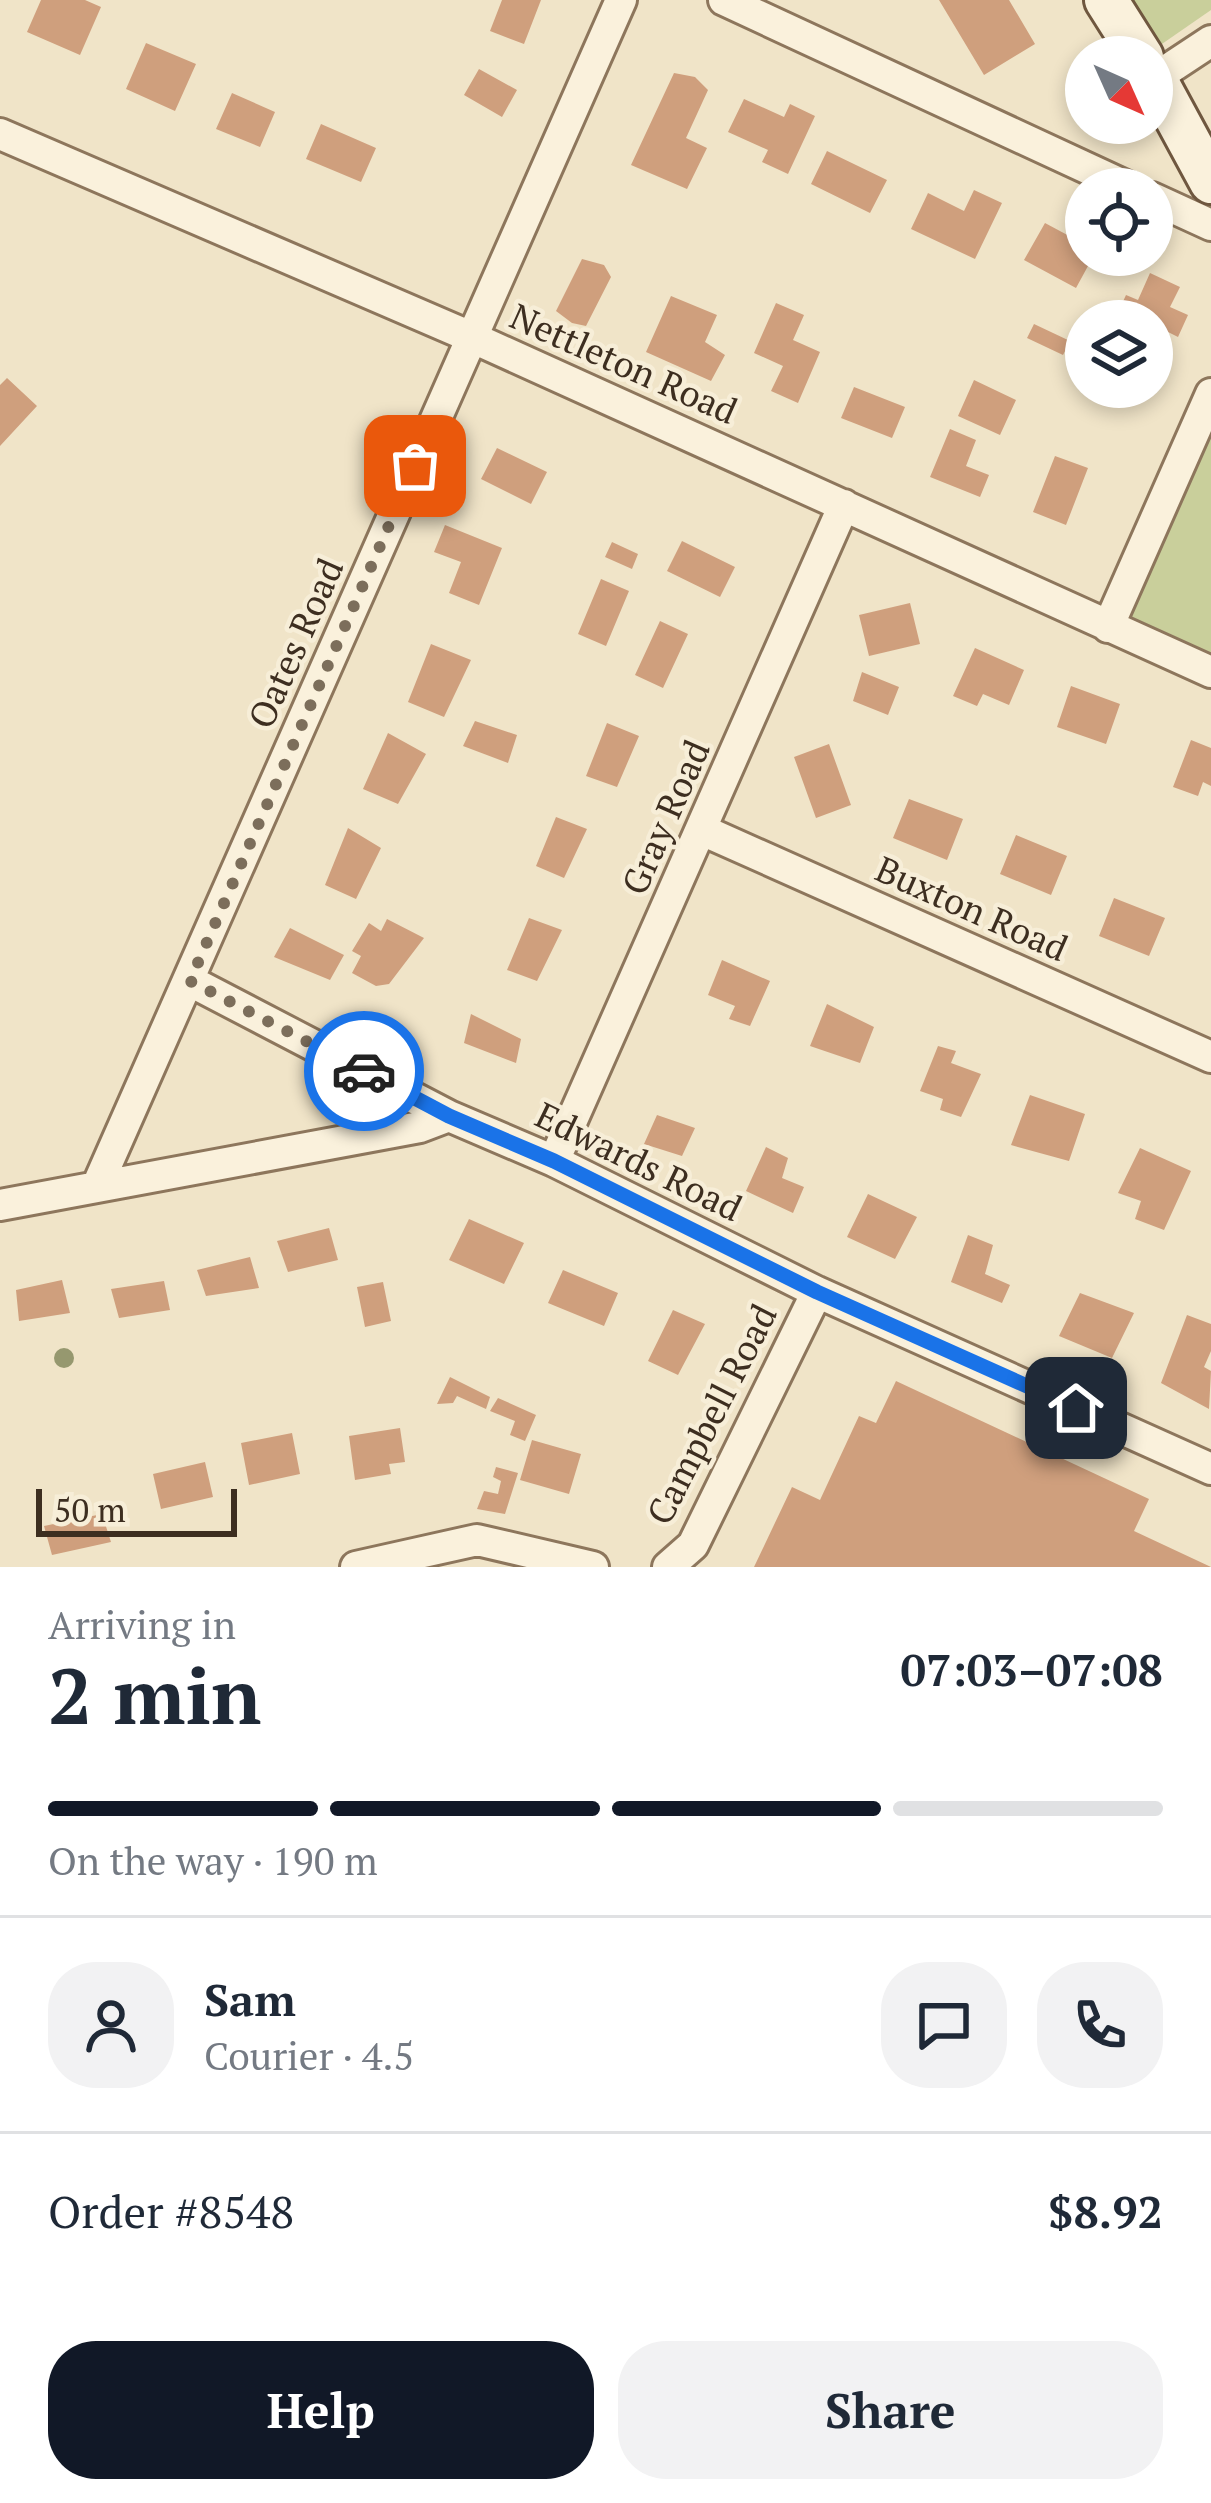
<!DOCTYPE html>
<meta charset="utf-8">
<style>
body{margin:0;font-family:"PT Serif",serif;background:#f2f2f3;color:#1f2937;height:100vh;display:flex;flex-direction:column;font-size:45px;white-space:nowrap}
*{box-sizing:border-box;margin:0}
p{font-size:39px;color:#747a83}
.icon{flex:none;width:66px;height:66px;fill:none;stroke:currentColor;stroke-width:2;stroke-linecap:round;stroke-linejoin:round}
.map{position:relative;height:1567px;overflow:hidden}
.panel{display:flex;flex-direction:column;background:#fff;flex:1}
.panel>*{flex:none}
.needle{width:78px;rotate:135deg}
.tools{position:absolute;left:1065px;top:36px;display:grid;gap:24px}
.tools a{display:grid;place-items:center;width:108px;height:108px;border-radius:50%;background:#fff;box-shadow:0 6px 18px #0003;font-size:60px}
.scale{position:absolute;left:36px;bottom:30px;width:201px;box-sizing:border-box;padding-left:12px;border:6px solid #3d2e20;border-top:0;font-size:33px;line-height:42px;white-space:nowrap;color:#3d2e20;-webkit-text-stroke:9px #f7eed8;paint-order:stroke}
.pin{position:absolute;display:grid;place-items:center;width:102px;height:102px;color:#fff;margin:-51px;border-radius:24px;box-shadow:0 6px 18px #0006}
.courier{position:absolute;display:grid;place-items:center;width:120px;height:120px;margin:-60px;border:9px solid #1a73e8;border-radius:50%;background:#fff;color:#222;box-shadow:0 3px 15px #0007}
.headline em{font-style:normal;font-weight:700}
.headline div{display:flex;flex-direction:column-reverse}
.headline{display:flex;align-items:center;justify-content:space-between;height:204px;padding:0 48px}
h1{font-size:78px;font-weight:700;line-height:90px}
.bar{display:grid;grid-template-columns:repeat(4,1fr);gap:18px 12px;align-content:center;height:144px;padding:0 48px}
.bar i{height:15px;border-radius:9px;background:#e0e1e3}
.bar .current{background:#111827}
.bar p{grid-column:span 4}
.line{display:flex;align-items:center;gap:30px;padding:0 48px;border-top:3px solid #e0e1e3}
.line div{flex:1}
.round{display:grid;place-items:center;flex:none;width:126px;height:126px;border-radius:48px;background:#f2f2f3}
.primary-button{display:flex;gap:24px;margin-top:auto;padding:24px 48px}
.primary-button a{flex:1;height:138px;border-radius:48px;background:#111827;color:#fff;font-size:48px;font-weight:700;line-height:138px;text-align:center}
.primary-button a+a{background:#f2f2f3;color:#1f2937}
.map>svg:first-child{display:block}
.green{fill:#c9cf9b}
.building{fill:#cf9f7d}
.lines{fill:none;stroke-linecap:round;stroke-linejoin:round}
.street-casing{stroke:#8d765c;stroke-width:36}
.secondary-casing{stroke:#6f573f;stroke-width:48}
.street{stroke:#faf1dc;stroke-width:30}
.secondary{stroke:#faf1dc;stroke-width:42}
.tree{fill:#96986f}
.done{stroke:#7c6e5b;stroke-width:12;stroke-dasharray:0 21.6}
.route{stroke:#1a73e8;stroke-width:15}
.labels{text-anchor:middle;dominant-baseline:central;stroke-width:9;stroke-linejoin:round;paint-order:stroke}
.street-label{font-size:36px;fill:#3d2e20;stroke:#f7eed8}
</style>
<div class="map">
<svg width="1211" height="1567" viewBox="0 0 1211 1567">
<rect width="100%" height="100%" fill="#f0e4c8"/>
<path class="green" d="M1131 0H1211V10L1159 46Z
M1211 429V653L1127 615Z"/>
<path class="building" d="M41 0H85L101 7 80 55 27 32Z
M502 0H541L524 44 490 31Z
M939 0H1009L1035 44 984 75Z
M146 43 196 64 175 111 126 89Z
M479 69 517 90 502 117 464 95Z
M674 73 695 77 708 90 686 138 707 148 687 189 631 165Z
M232 93 275 112 260 147 216 129Z
M744 99 784 117 790 104 815 116 788 174 762 162 768 150 728 132Z
M321 124 376 148 361 182 306 159Z
M827 151 887 180 870 213 811 184Z
M974 190 1002 203 975 259 911 229 928 193 964 211Z
M1045 223 1086 245V255H1094L1076 288 1024 260Z
M582 259 604 265 611 277 586 326 572 323 556 311Z
M1150 273 1180 287 1170 307 1188 315 1178 337 1162 329 1156 343 1152 341V321H1114L1126 295 1138 300Z
M671 296 717 315 705 342 725 355 711 381 646 352Z
M776 303 804 315 793 340 820 352 798 403 771 391 783 366 754 353Z
M1034 324 1070 341 1063 355 1027 338Z
M7 378 37 406 0 446V385Z
M974 380 1016 400 1000 435 958 416Z
M854 387 905 407 892 438 841 418Z
M950 429 976 440 966 466 989 475 980 497 930 477Z
M497 448 547 472 531 504 481 479Z
M1055 456 1088 468 1066 525 1033 512Z
M445 525 502 548 479 605 449 593 461 562 434 552Z
M682 541 735 567 720 597 667 571Z
M612 542 638 554 632 569 605 557Z
M601 579 629 591 606 646 578 634Z
M910 603 920 644 869 656 859 615Z
M660 621 688 634 663 688 635 675Z
M431 644 471 660 444 717 408 702Z
M975 648 1024 670 1009 705 983 694 977 706 953 696Z
M862 672 899 687 888 715 853 701Z
M1071 686 1120 704 1106 744 1057 727Z
M475 721 517 735 508 763 463 746Z
M607 723 639 736 617 787 586 776Z
M388 733 426 754 398 804 363 789Z
M1191 740 1211 748V786L1203 782 1198 796 1173 787Z
M829 744 851 805 816 818 794 757Z
M909 799 963 819 947 860 893 838Z
M556 817 587 829 564 878 536 866Z
M348 828 381 848 356 899 325 885Z
M1016 835 1067 856 1051 895 1000 874Z
M1114 898 1165 918 1149 956 1099 936Z
M529 918 562 930 537 981 507 970Z
M387 919 424 938 389 984 376 986 352 973 361 956 352 951 369 923 381 931Z
M290 928 344 955 330 980 274 957Z
M722 960 770 981 750 1026 729 1019 735 1006 708 995Z
M827 1004 874 1027 860 1063 810 1046Z
M471 1014 521 1039 516 1063 464 1043Z
M938 1046 956 1051 951 1063 981 1074 961 1117 940 1110 943 1099 920 1091Z
M1030 1095 1085 1114 1069 1161 1011 1145Z
M657 1115 695 1128 682 1156 644 1144Z
M766 1147 788 1158 782 1178 804 1187 793 1213 746 1191Z
M1140 1148 1191 1171 1164 1230 1135 1219 1141 1201 1118 1193Z
M868 1194 917 1217 895 1259 847 1237Z
M469 1219 524 1243 504 1284 449 1260Z
M329 1228 338 1260 288 1272 277 1241Z
M968 1235 993 1245 985 1274 1010 1285 1002 1303 951 1282Z
M250 1257 259 1288 206 1296 197 1270Z
M563 1270 618 1293 604 1326 548 1303Z
M62 1280 70 1313 19 1321 16 1290Z
M164 1281 170 1310 119 1318 111 1289Z
M383 1282 391 1321 365 1327 357 1287Z
M1080 1293 1134 1313 1112 1358 1059 1336Z
M673 1310 705 1324 678 1375 648 1361Z
M1187 1315 1211 1324V1351L1204 1367 1211 1371 1209 1409 1161 1383Z
M450 1377 490 1397 486 1409 457 1396 453 1403 437 1404Z
M896 1381 1149 1499 1134 1531 1211 1567H754L792 1487 820 1500 859 1416 876 1423Z
M498 1398 536 1415 525 1441 510 1435 515 1421 490 1411Z
M400 1428 405 1462 389 1464 391 1474 355 1480 349 1436Z
M292 1433 300 1474 249 1485 241 1443Z
M532 1440 581 1454 569 1494 520 1480Z
M205 1462 213 1497 161 1509 153 1474Z
M496 1467 518 1473 505 1514 477 1509 484 1491 498 1494 501 1481 493 1477Z
M102 1514 111 1542 52 1555 44 1526Z"/>
<g class="lines">
<g class="street-casing">
<path id="street" d="M724 0 1132 189
M1155 78 1211 41
M0 134 471 337 1211 672
M1152 198 1211 225
M1108 627 1211 394
M702 830 1211 1057
M190 981 449 1116
M554 1161 844 505
M98 1184 621 0
M0 1205 420 1127 449 1116 554 1161 817 1292 1211 1469
M356 1567 477 1540 593 1567
M668 1567 693 1545 817 1292"/>
</g>
<g class="secondary-casing">
<path id="secondary" d="M1106 0 1142 57
M1152 73 1211 182"/>
</g>
<use href="#street" class="street"/>
<use href="#secondary" class="secondary"/>
</g>
<circle class="tree" cx="64" cy="1358" r="10"/>
<g class="lines">
<path class="done" d="M364 1071 190 981 415 466"/>
<path class="route" d="M364 1071 449 1116 554 1161 817 1292 1076 1408"/>
</g>
<g class="labels">
<g class="street-label">
<text transform="translate(624 363) rotate(24)">Nettleton Road</text>
<text transform="translate(295 643) rotate(-66)">Oates Road</text>
<text transform="translate(665 817) rotate(-66)">Gray Road</text>
<text transform="translate(972 908) rotate(24)">Buxton Road</text>
<text transform="translate(639 1161) rotate(26)">Edwards Road</text>
<text transform="translate(711 1414) rotate(-63)">Campbell Road</text>
</g>
</g>
</svg>
<div class="tools">
<a><svg class="needle" viewBox="-14 -14 28 28"><path d="M0-13l5 13h-10z" fill="#e53935"/><path d="M0 13l5-13h-10z" fill="#747a83"/></svg></a>
<a><svg class="icon" aria-label="locate" viewBox="0 0 24 24"><circle cx="12" cy="12" r="6"/><path d="M12 2v4M12 18v4M2 12h4M18 12h4"/></svg></a>
<a><svg class="icon" aria-label="layers" viewBox="0 0 24 24"><path d="M12 4l9 5-9 5-9-5zM3 14l9 5 9-5"/></svg></a>
</div>
<div class="scale">50 m</div>
<div class="pin" style="left:415px;top:466px;background:#ea580c"><svg class="icon" aria-label="bag" viewBox="0 0 24 24"><path d="M5 8h14l-1 12H6zM9 8a3 3 0 0 1 6 0"/></svg></div>
<div class="pin" style="left:1076px;top:1408px;background:#1f2937"><svg class="icon" aria-label="home" viewBox="0 0 24 24"><path d="M3 11l9-7 9 7M6 9v11h12V9"/></svg></div>
<div class="courier" style="left:364px;top:1071px"><svg class="icon" aria-label="car" viewBox="0 0 24 24"><path d="M5 17H2v-5l4-1 3-4h7l3 4 3 1v5h-3M9 17h6M6 11h13"/><circle cx="7" cy="17" r="2"/><circle cx="17" cy="17" r="2"/></svg></div>
</div>
<section class="panel">
<div class="headline"><div><h1>2 min</h1><p>Arriving in</p></div><em>07:03–07:08</em></div>
<div class="bar"><i class="current"></i><i class="current"></i><i class="current"></i><i></i><p>On the way · 190 m</p></div>
<div class="line" style="height:216px"><a class="round"><svg class="icon" aria-label="person" viewBox="0 0 24 24"><circle cx="12" cy="8" r="4"/><path d="M4 21q1-7 8-7t8 7"/></svg></a><div><b>Sam</b><p>Courier · 4.5</p></div><a class="round"><svg class="icon" aria-label="chat" viewBox="0 0 24 24"><path d="M4 5h16v11H9l-5 4z"/></svg></a><a class="round"><svg class="icon" aria-label="phone" viewBox="0 0 24 24"><path d="M5 4h4l2 5-3 2q2 4 5 5l2-3 5 2v4C11 20 4 13 5 4z"/></svg></a></div>
<div class="line" style="height:156px"><div>Order #8548</div><b>$8.92</b></div>
<div class="primary-button"><a>Help</a><a>Share</a></div>
</section>
